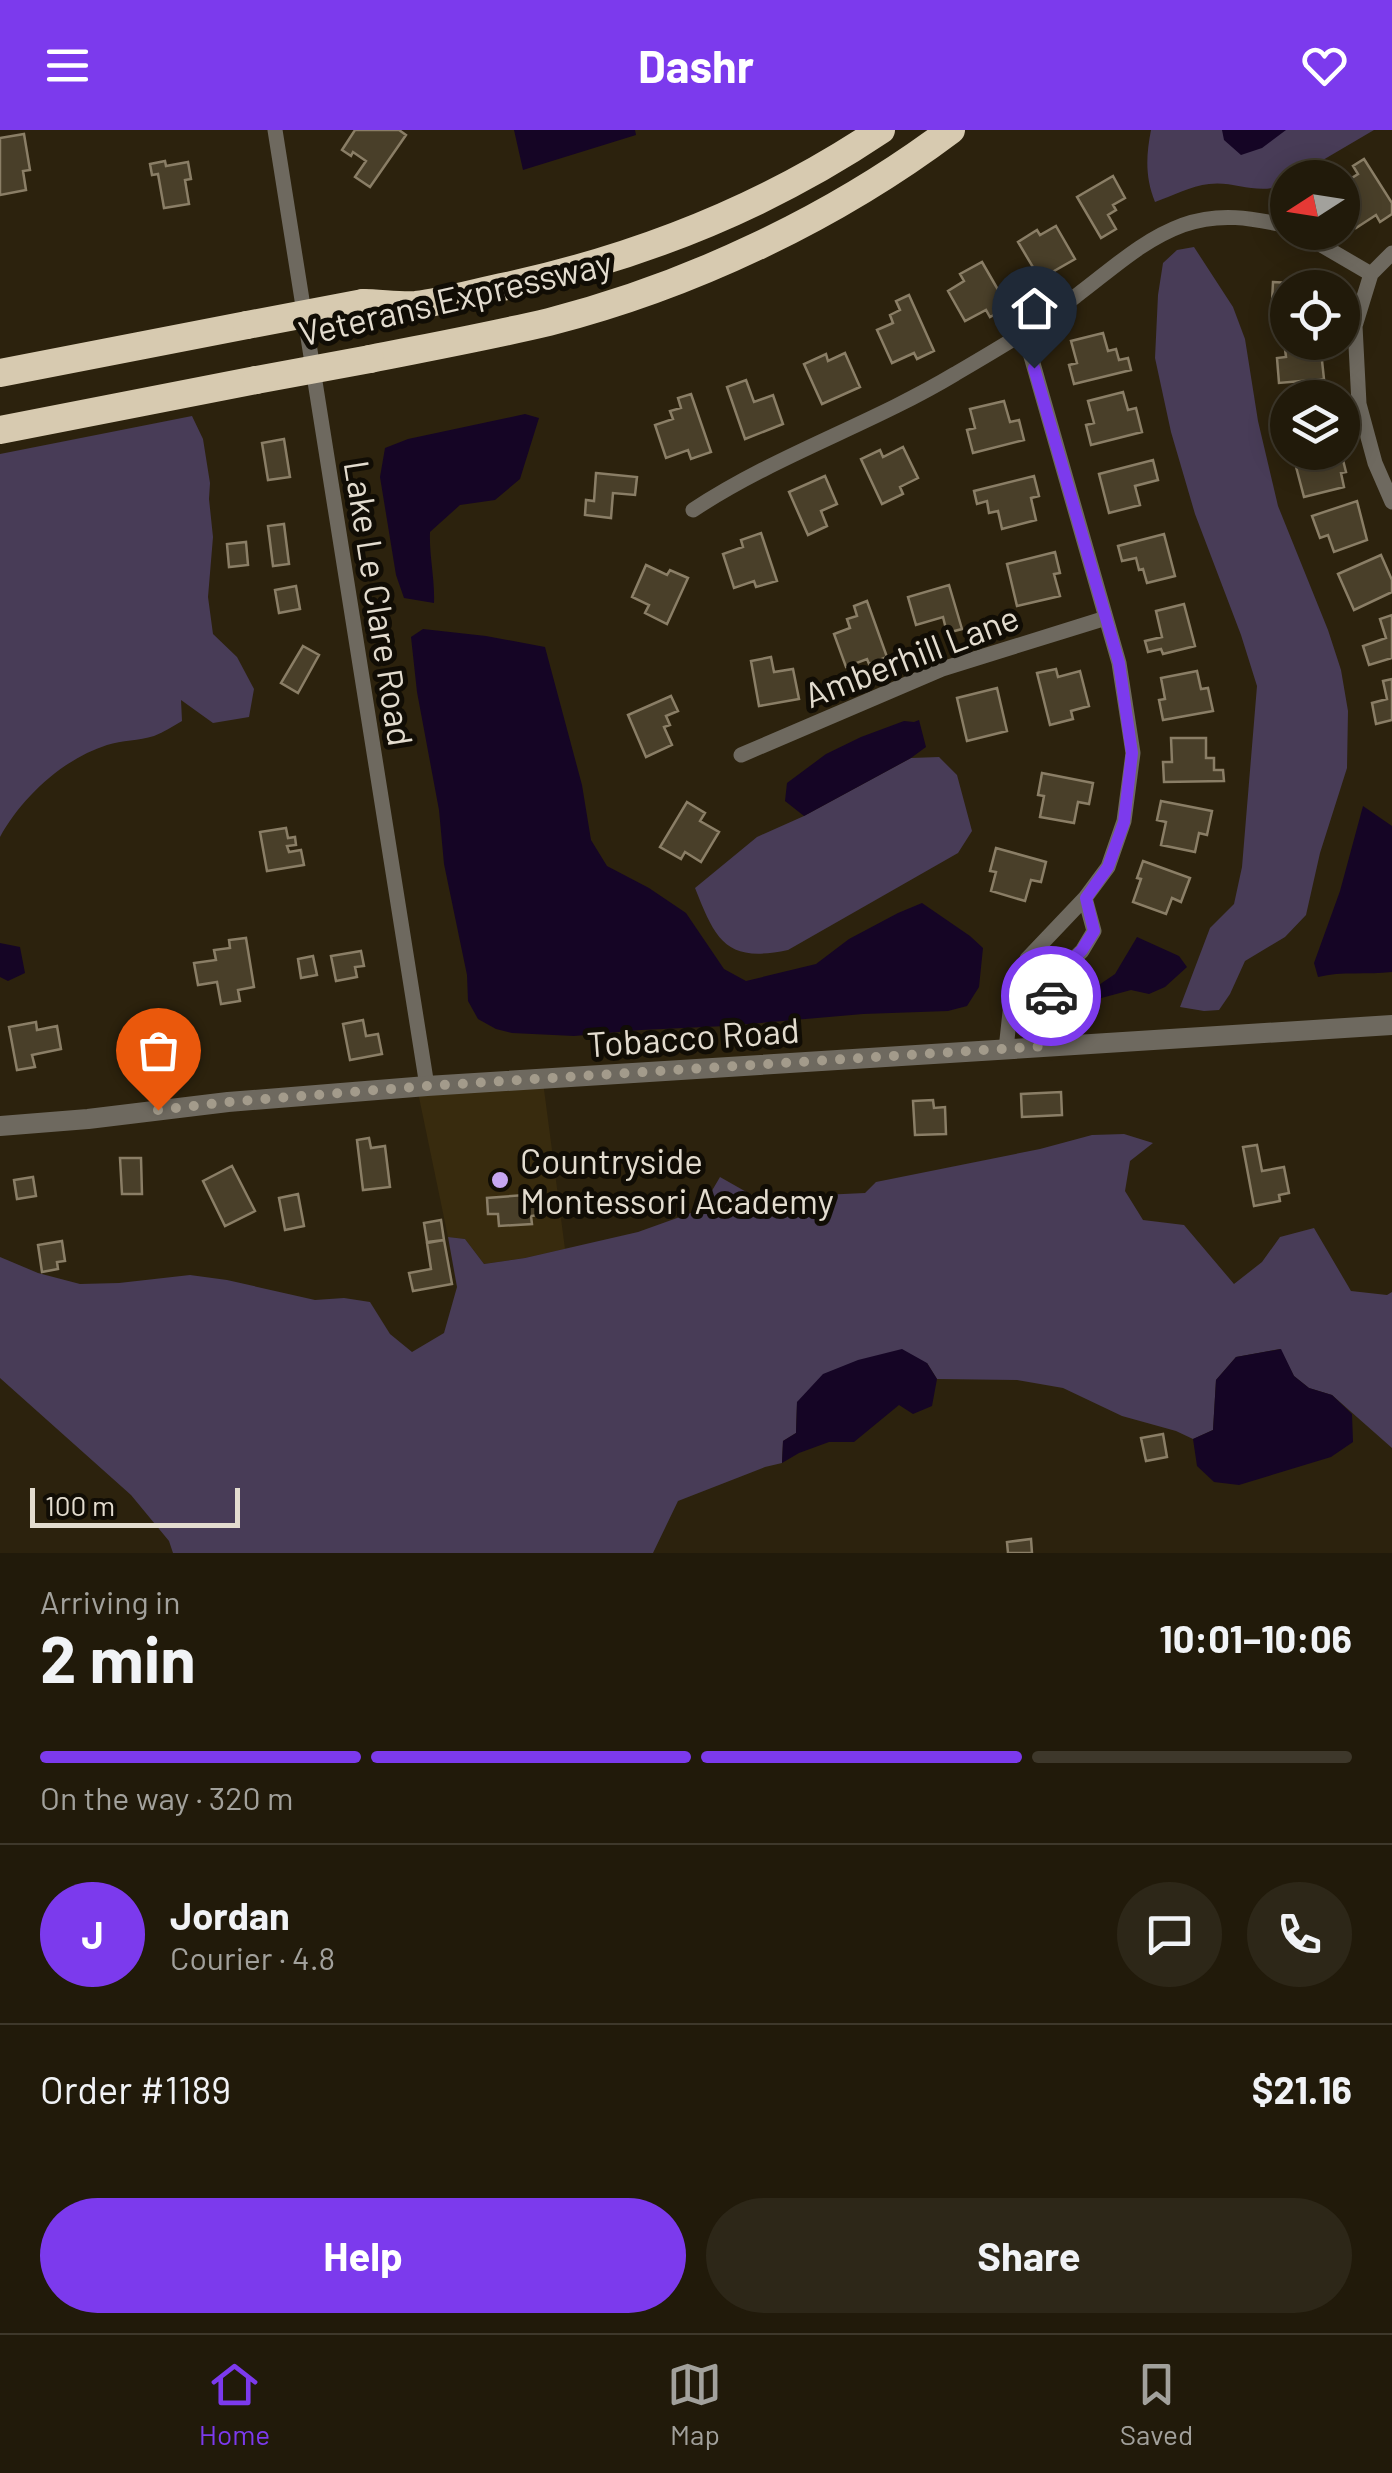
<!DOCTYPE html>
<meta charset="utf-8">
<style>
body{margin:0;font-family:Barlow,sans-serif;background:#2d2718;color:#f1f3f6;height:100vh;display:flex;flex-direction:column;font-size:38px;white-space:nowrap}
*{box-sizing:border-box;margin:0}
p{font-size:32px;color:#a2a19c}
.icon{flex:none;width:55px;height:55px;fill:none;stroke:currentColor;stroke-width:2;stroke-linecap:round;stroke-linejoin:round}
.map{position:relative;height:1423px;overflow:hidden}
.drawer{display:flex;flex-direction:column;background:#211a0a;flex:1}
.drawer>*{flex:none}
.needle{width:65px;rotate:258deg}
.controls{position:absolute;left:1270px;top:30px;display:grid;gap:20px}
.controls a{display:grid;place-items:center;width:90px;height:90px;border-radius:50%;background:#211a0a;box-shadow:0 5px 25px #0003,0 0 0 2px #3e382b;font-size:50px}
.scale{position:absolute;left:30px;bottom:25px;width:210px;box-sizing:border-box;padding-left:10px;border:5px solid #e3dccf;border-top:0;font-size:28px;line-height:35px;white-space:nowrap;color:#e3dccf;-webkit-text-stroke:8px #110d05;paint-order:stroke}
.pin{position:absolute;display:grid;place-items:center;width:85px;height:85px;color:#fff;margin:-102px -42px;border-radius:50% 50% 50% 0;rotate:-45deg;box-shadow:0 0 10px #0007}
.pin .icon{rotate:45deg}
.courier{position:absolute;display:grid;place-items:center;width:100px;height:100px;margin:-50px;border:8px solid #7c3aed;border-radius:50%;background:#fff;color:#222;box-shadow:0 2px 12px #0007}
.summary em{font-style:normal;font-weight:700}
.summary div{display:flex;flex-direction:column-reverse}
.summary{display:flex;align-items:center;justify-content:space-between;height:170px;padding:0 40px}
h1{font-size:65px;font-weight:700;line-height:75px}
.bar{display:grid;grid-template-columns:repeat(4,1fr);gap:15px 10px;align-content:center;height:120px;padding:0 40px}
.bar i{height:12px;border-radius:8px;background:#3e382b}
.bar .selected{background:#7c3aed}
.bar p{grid-column:span 4}
.line{display:flex;align-items:center;gap:25px;padding:0 40px;border-top:2px solid #3e382b}
.line div{flex:1}
.round{display:grid;place-items:center;flex:none;width:105px;height:105px;border-radius:52px;background:#2d2718}
.primary-button{display:flex;gap:20px;margin-top:auto;padding:20px 40px}
.primary-button a{flex:1;height:115px;border-radius:60px;background:#7c3aed;color:#fff;font-size:40px;font-weight:700;line-height:115px;text-align:center}
.primary-button a+a{background:#2d2718;color:#f1f3f6}
header{display:flex;justify-content:space-between;align-items:center;height:130px;padding:0 40px;background:#7c3aed;color:#fff;font-size:45px;font-weight:700}
.tabs{display:flex;justify-content:space-around;align-items:center;height:140px;border-top:2px solid #3e382b;background:#211a0a;font-size:28px;color:#a2a19c}
.tabs a{display:grid;justify-items:center;gap:5px}
.tabs .selected{color:#7c3aed}
.map>svg:first-child{display:block}
.built{fill:#382b0e}
.green{fill:#483c57}
.water{fill:#150525}
.building{fill:#493f29;stroke:#8a7e66;stroke-width:2.5}
.lines{fill:none;stroke-linecap:round;stroke-linejoin:round}
.minor{stroke:#6e695f;stroke-width:15}
.tertiary{stroke:#6e695f;stroke-width:20}
.motorway{stroke:#d7cab0;stroke-width:28}
.motorway-bridge{stroke:#d7cab0;stroke-width:28}
.done{stroke:#a39b8b;stroke-width:10;stroke-dasharray:0 18}
.route{stroke:#7c3aed;stroke-width:12}
.poi-dot{fill:#c6a6f0;stroke:#110d05;stroke-width:4}
.labels{text-anchor:middle;dominant-baseline:central;stroke-width:10;stroke-linejoin:round;paint-order:stroke}
.street-label{font-size:35px;fill:#e3dccf;stroke:#110d05}
.poi-label{font-size:35px;fill:#e3dccf;stroke:#110d05;text-anchor:start}
</style>
<header><svg class="icon" aria-label="menu" viewBox="0 0 24 24"><path d="M4 6h16M4 12h16M4 18h16"/></svg>Dashr<svg class="icon" aria-label="heart" viewBox="0 0 24 24"><path d="M12 20l-8-8c-3-5 5-10 8-4 3-6 11-1 8 4z"/></svg></header>
<div class="map">
<svg width="1392" height="1423" viewBox="0 0 1392 1423">
<rect width="100%" height="100%" fill="#2c220d"/>
<path class="built" d="M542 944 565 1119 525 1128 484 1134 465 1109 448 1107 415 948Z"/>
<path class="green" d="M1151 0H1374L1294 47 1288 48 1287 52C1262 68 1235 50 1209 54 1191 56 1172 66 1155 72 1145 47 1146 26 1151 0Z
M1194 117 1233 177 1245 209 1258 291 1278 376 1328 500 1341 540 1348 581 1347 638 1320 723 1306 785 1285 807 1245 831 1230 864 1219 880 1204 881 1180 877 1210 798 1234 774 1242 737 1257 556 1241 505 1195 384 1171 302 1155 228 1158 165 1163 133 1177 120Z
M192 286 203 309 210 353 209 369 213 407 208 467 213 504 237 527 254 559 249 587 213 593 181 570 182 591C173 596 164 602 154 606 139 611 122 610 107 615 63 629 22 667 0 707V324Z
M939 627 957 645 972 701 958 723 788 820C726 833 716 811 695 758L757 707 804 686 911 628Z
M1124 1004 1153 1013 1130 1031 1125 1061 1143 1090 1184 1095 1234 1154 1262 1132 1280 1107 1314 1098 1351 1161 1387 1165 1392 1162V1318L1332 1265 1309 1258 1294 1246 1280 1219 1236 1227 1216 1250 1213 1300 1193 1309 1176 1301 1122 1286 1063 1258 1017 1250 937 1249 927 1233 797 1272 796 1303 783 1311 782 1333 765 1337 678 1371 653 1423H173L169 1411 131 1365 0 1248V1127L38 1143 80 1154 119 1153 190 1145 227 1150 315 1170 344 1168 370 1172 390 1204 412 1222 444 1203 457 1157 448 1107 465 1109 484 1134 525 1128 638 1102 691 1083 703 1076 720 1047 757 1068 865 1063 876 1052 1040 1019 1092 1005Z"/>
<path class="water" d="M514 0H635L636 5 523 40Z
M1222 0H1286L1262 18 1241 25 1224 10Z
M525 284 539 288 520 349 495 370 460 375 430 402C429 426 435 448 434 473L404 468 396 445 380 347 385 318 408 309Z
M423 499 486 506 545 517 582 655 591 710 607 736 649 758 686 783 724 839 746 851 816 834 849 809 898 783 922 773 970 806 983 818 979 857 967 876 948 881 863 884 726 896 641 900 574 906 512 903 496 899 478 889 468 871 467 845 444 734 439 680 417 562 411 507Z
M919 590 926 617 911 628 804 686 785 671 787 653 826 624 861 607 904 591 914 592Z
M1363 676 1392 696V842C1367 845 1342 841 1318 847L1314 833 1340 761Z
M1137 807 1179 826 1187 837 1165 857 1149 864 1131 860 1094 870 1090 861 1115 844Z
M0 813 20 817 25 843 8 851 0 847Z
M902 1219 927 1233 937 1249 932 1276 913 1284 899 1275 854 1312H829L799 1323 782 1333 783 1311 796 1303 797 1272 823 1244 858 1230Z
M1281 1219 1294 1246 1309 1258 1332 1265 1352 1284 1353 1312 1331 1327 1239 1355 1214 1352 1197 1336 1193 1309 1213 1300 1216 1250 1236 1227Z"/>
<path class="building" d="M355 0H399L406 5 370 57 355 47 366 31 353 22 351 26 342 20Z
M24 4 30 40 23 41 26 60 0 65V8Z
M1364 29 1392 73V84L1380 92 1376 85 1356 98 1342 76V64L1351 58 1347 51 1358 44 1353 36Z
M165 31 166 36 188 32 191 49 185 50 189 74 164 78 158 44 152 45 150 34Z
M1113 46 1125 68 1113 75 1116 80 1108 85 1116 99 1101 108 1077 67Z
M1056 96 1075 129 1040 149 1018 112 1037 100 1040 105Z
M982 132 1008 177 990 187 986 180 965 191 948 161 964 151 960 144Z
M1273 152 1328 155V158H1288V173L1272 172Z
M909 165 934 221 917 229 914 223 892 233 877 200 893 193 890 185 900 180 896 171Z
M1103 203 1108 221 1116 219 1119 230 1128 228 1131 240 1074 254 1069 235 1077 233 1071 211Z
M1284 211 1320 212 1324 249 1279 253 1277 228 1286 227Z
M845 223 860 257 822 274 804 234 826 224 828 231Z
M746 250 754 272 773 265 783 294 745 309 727 257Z
M1123 262 1128 280 1136 278 1142 302 1091 315 1086 295 1094 293 1088 271Z
M691 264 711 322 691 329 688 320 666 328 655 295 673 289 670 281 681 278 678 268Z
M1004 271 1010 292 1019 290 1024 310 973 323 967 300 975 298 970 279Z
M1288 289V313L1282 314 1277 291Z
M284 309 290 347 268 350 262 313Z
M903 317 918 348 900 357 903 364 882 374 861 329 880 320 883 327Z
M1336 322H1341L1346 342 1341 343 1344 357 1304 367 1295 333Z
M1153 330 1158 350 1135 356 1140 375 1109 383 1099 344Z
M596 343 637 347 635 365 613 363 611 388 585 385 586 370 594 371Z
M825 346 837 374 821 381 827 396 808 405 789 362Z
M1034 346 1039 366 1031 368 1036 390 1002 399 998 381 989 383 987 371 977 374 974 361Z
M1357 371 1367 410 1334 422 1328 405 1320 408 1312 386Z
M284 394 289 434 273 436 268 396Z
M761 403 777 451 756 457 754 451 734 458 723 424 743 417 741 410Z
M1164 404 1175 446 1147 453 1143 439 1139 440 1136 428 1122 431 1118 416Z
M246 412 248 435 229 437 227 414Z
M1055 422 1060 443 1054 444 1060 466 1017 476 1007 434Z
M1381 425 1392 450V462L1354 480 1338 444Z
M646 435 667 445 670 440 688 448 667 494 645 483 649 475 632 467Z
M949 455 962 499 947 503 943 487 916 495 908 467Z
M296 456 300 479 279 483 275 460Z
M867 471 887 527 869 534 867 529 846 537 834 504 850 498 847 489 857 486 854 476Z
M1184 474 1195 516 1163 524 1161 519 1148 522 1145 511 1162 507 1156 481Z
M1392 485V528L1369 535 1363 516 1386 508 1380 489Z
M303 516 319 525 298 563 281 553Z
M771 527 774 542 793 539 799 569 759 576 751 531Z
M1056 539 1058 547 1080 541 1089 576 1071 581 1073 589 1050 595 1037 543Z
M1197 541 1201 559 1208 558 1213 581 1163 590 1159 570 1165 569 1161 548Z
M1392 549V590L1376 594 1372 573 1387 569 1383 551Z
M997 558 1007 601 967 611 957 568Z
M671 566 678 581 666 586 670 595 664 597 672 615 646 627 628 585Z
M1171 608H1206V628H1214V640H1223L1224 651 1164 652 1163 632H1172Z
M1042 643 1093 653 1089 674 1078 672 1074 693 1040 687 1044 666 1038 665Z
M1161 671 1212 681 1207 705 1199 703 1195 722 1161 715 1166 692 1157 690Z
M687 672 705 683 700 691 719 702 701 732 685 722 681 729 660 717Z
M286 698 288 708 295 707 296 715 287 716 289 722 301 720 304 735 267 741 260 702Z
M996 718 1046 732 1041 752 1031 750 1025 771 991 761 996 742 990 741Z
M1143 731 1190 748 1181 772 1172 768 1166 784 1133 772 1141 749 1137 748Z
M246 808 254 857 238 860 240 871 221 874 217 852 198 855 194 833 216 830 214 820 230 818 229 810Z
M361 821 364 836 355 837 357 847 336 851 331 826Z
M313 826 317 845 301 848 298 829Z
M363 890 366 906 378 904 382 924 350 930 343 894Z
M36 892 37 900 57 896 61 919 32 925 35 937 17 940 9 897Z
M1061 962 1062 985 1022 987 1021 964Z
M933 970 934 978 945 977 946 1004 915 1005 913 971Z
M369 1008 371 1018 385 1016 390 1057 363 1060 357 1010Z
M1257 1015 1262 1041 1284 1037 1289 1063 1279 1065 1280 1071 1254 1076 1243 1017Z
M120 1028H141L142 1064H122Z
M232 1036 255 1081 225 1096 203 1051Z
M33 1047 36 1066 17 1069 14 1050Z
M298 1064 304 1096 285 1100 279 1068Z
M538 1064 539 1085 531 1086 532 1094 499 1096 498 1084H488L487 1068Z
M441 1090 444 1110 427 1112 424 1093Z
M444 1110 452 1154 413 1161 409 1143 431 1139 427 1113Z
M62 1111 65 1131 57 1132 58 1139 42 1142 38 1115Z
M1163 1304 1167 1327 1146 1331 1141 1308Z
M1031 1409 1032 1423H1008L1007 1412Z"/>
<g class="lines">
<path class="minor" d="M275 0 427 956
M1299 102 1371 144
M1392 123 1371 144 1355 196 1359 274 1375 333 1392 372
M693 380C776 325 870 295 955 244 996 220 1039 195 1076 166 1111 140 1142 110 1183 95 1220 82 1251 88 1288 96
M741 625 942 539 1106 488
M1047 916 1052 850 1082 821 1094 801 1085 768
M1006 919 1011 873 1027 829 1085 768 1108 737 1124 691 1133 623 1119 533 1024 202"/>
<path class="tertiary" d="M0 996 88 989 228 972 427 956 1392 895"/>
<path class="motorway" d="M363 173C380 173 399 176 416 175 447 171 477 162 507 156 640 127 768 76 881 0
M370 229C430 217 490 206 549 192 690 156 834 88 951 0
M0 243 247 195
M0 300 256 250"/>
<path class="motorway-bridge" d="M247 195 363 173
M256 250 370 229"/>
</g>
<g class="lines">
<path class="done" d="M158 980 228 972 427 956 1047 916 1051 866"/>
<path class="route" d="M1034 238 1119 533 1132 623 1124 692 1108 737 1086 768 1094 801 1082 820 1052 850 1051 866"/>
</g>
<circle class="poi-dot" cx="500" cy="1050" r="10"/>
<g class="labels">
<g class="street-label">
<text transform="translate(455 167) rotate(-13)">Veterans Expressway</text>
<text transform="translate(380 473) rotate(81)">Lake Le Clare Road</text>
<text transform="translate(911 525) rotate(-21)">Amberhill Lane</text>
<text transform="translate(693 906) rotate(-4)">Tobacco Road</text>
</g>
<g class="poi-label">
<text x="520" y="1030">Countryside<tspan x="520" dy="40">Montessori Academy</tspan></text>
</g>
</g>
</svg>
<div class="controls">
<a><svg class="needle" viewBox="-14 -14 28 28"><path d="M0-13l5 13h-10z" fill="#e53935"/><path d="M0 13l5-13h-10z" fill="#a2a19c"/></svg></a>
<a><svg class="icon" aria-label="locate" viewBox="0 0 24 24"><circle cx="12" cy="12" r="6"/><path d="M12 2v4M12 18v4M2 12h4M18 12h4"/></svg></a>
<a><svg class="icon" aria-label="layers" viewBox="0 0 24 24"><path d="M12 4l9 5-9 5-9-5zM3 14l9 5 9-5"/></svg></a>
</div>
<div class="scale">100 m</div>
<div class="pin" style="left:158px;top:980px;background:#ea580c"><svg class="icon" aria-label="bag" viewBox="0 0 24 24"><path d="M5 8h14l-1 12H6zM9 8a3 3 0 0 1 6 0"/></svg></div>
<div class="pin" style="left:1034px;top:238px;background:#1f2937"><svg class="icon" aria-label="home" viewBox="0 0 24 24"><path d="M3 11l9-7 9 7M6 9v11h12V9"/></svg></div>
<div class="courier" style="left:1051px;top:866px"><svg class="icon" aria-label="car" viewBox="0 0 24 24"><path d="M5 17H2v-5l4-1 3-4h7l3 4 3 1v5h-3M9 17h6M6 11h13"/><circle cx="7" cy="17" r="2"/><circle cx="17" cy="17" r="2"/></svg></div>
</div>
<section class="drawer">
<div class="summary"><div><h1>2 min</h1><p>Arriving in</p></div><em>10:01–10:06</em></div>
<div class="bar"><i class="selected"></i><i class="selected"></i><i class="selected"></i><i></i><p>On the way · 320 m</p></div>
<div class="line" style="height:180px"><b class="round" style="background:#7c3aed;color:#fff">J</b><div><b>Jordan</b><p>Courier · 4.8</p></div><a class="round"><svg class="icon" aria-label="chat" viewBox="0 0 24 24"><path d="M4 5h16v11H9l-5 4z"/></svg></a><a class="round"><svg class="icon" aria-label="phone" viewBox="0 0 24 24"><path d="M5 4h4l2 5-3 2q2 4 5 5l2-3 5 2v4C11 20 4 13 5 4z"/></svg></a></div>
<div class="line" style="height:130px"><div>Order #1189</div><b>$21.16</b></div>
<div class="primary-button"><a>Help</a><a>Share</a></div>
</section>
<nav class="tabs">
<a class="selected"><svg class="icon" aria-label="home" viewBox="0 0 24 24"><path d="M3 11l9-7 9 7M6 9v11h12V9"/></svg>Home</a>
<a><svg class="icon" aria-label="map" viewBox="0 0 24 24"><path d="M3 6l6-2 6 2 6-2v14l-6 2-6-2-6 2zM9 4v14M15 6v14"/></svg>Map</a>
<a><svg class="icon" aria-label="saved" viewBox="0 0 24 24"><path d="M7 4h10v16l-5-4-5 4z"/></svg>Saved</a>
</nav>
